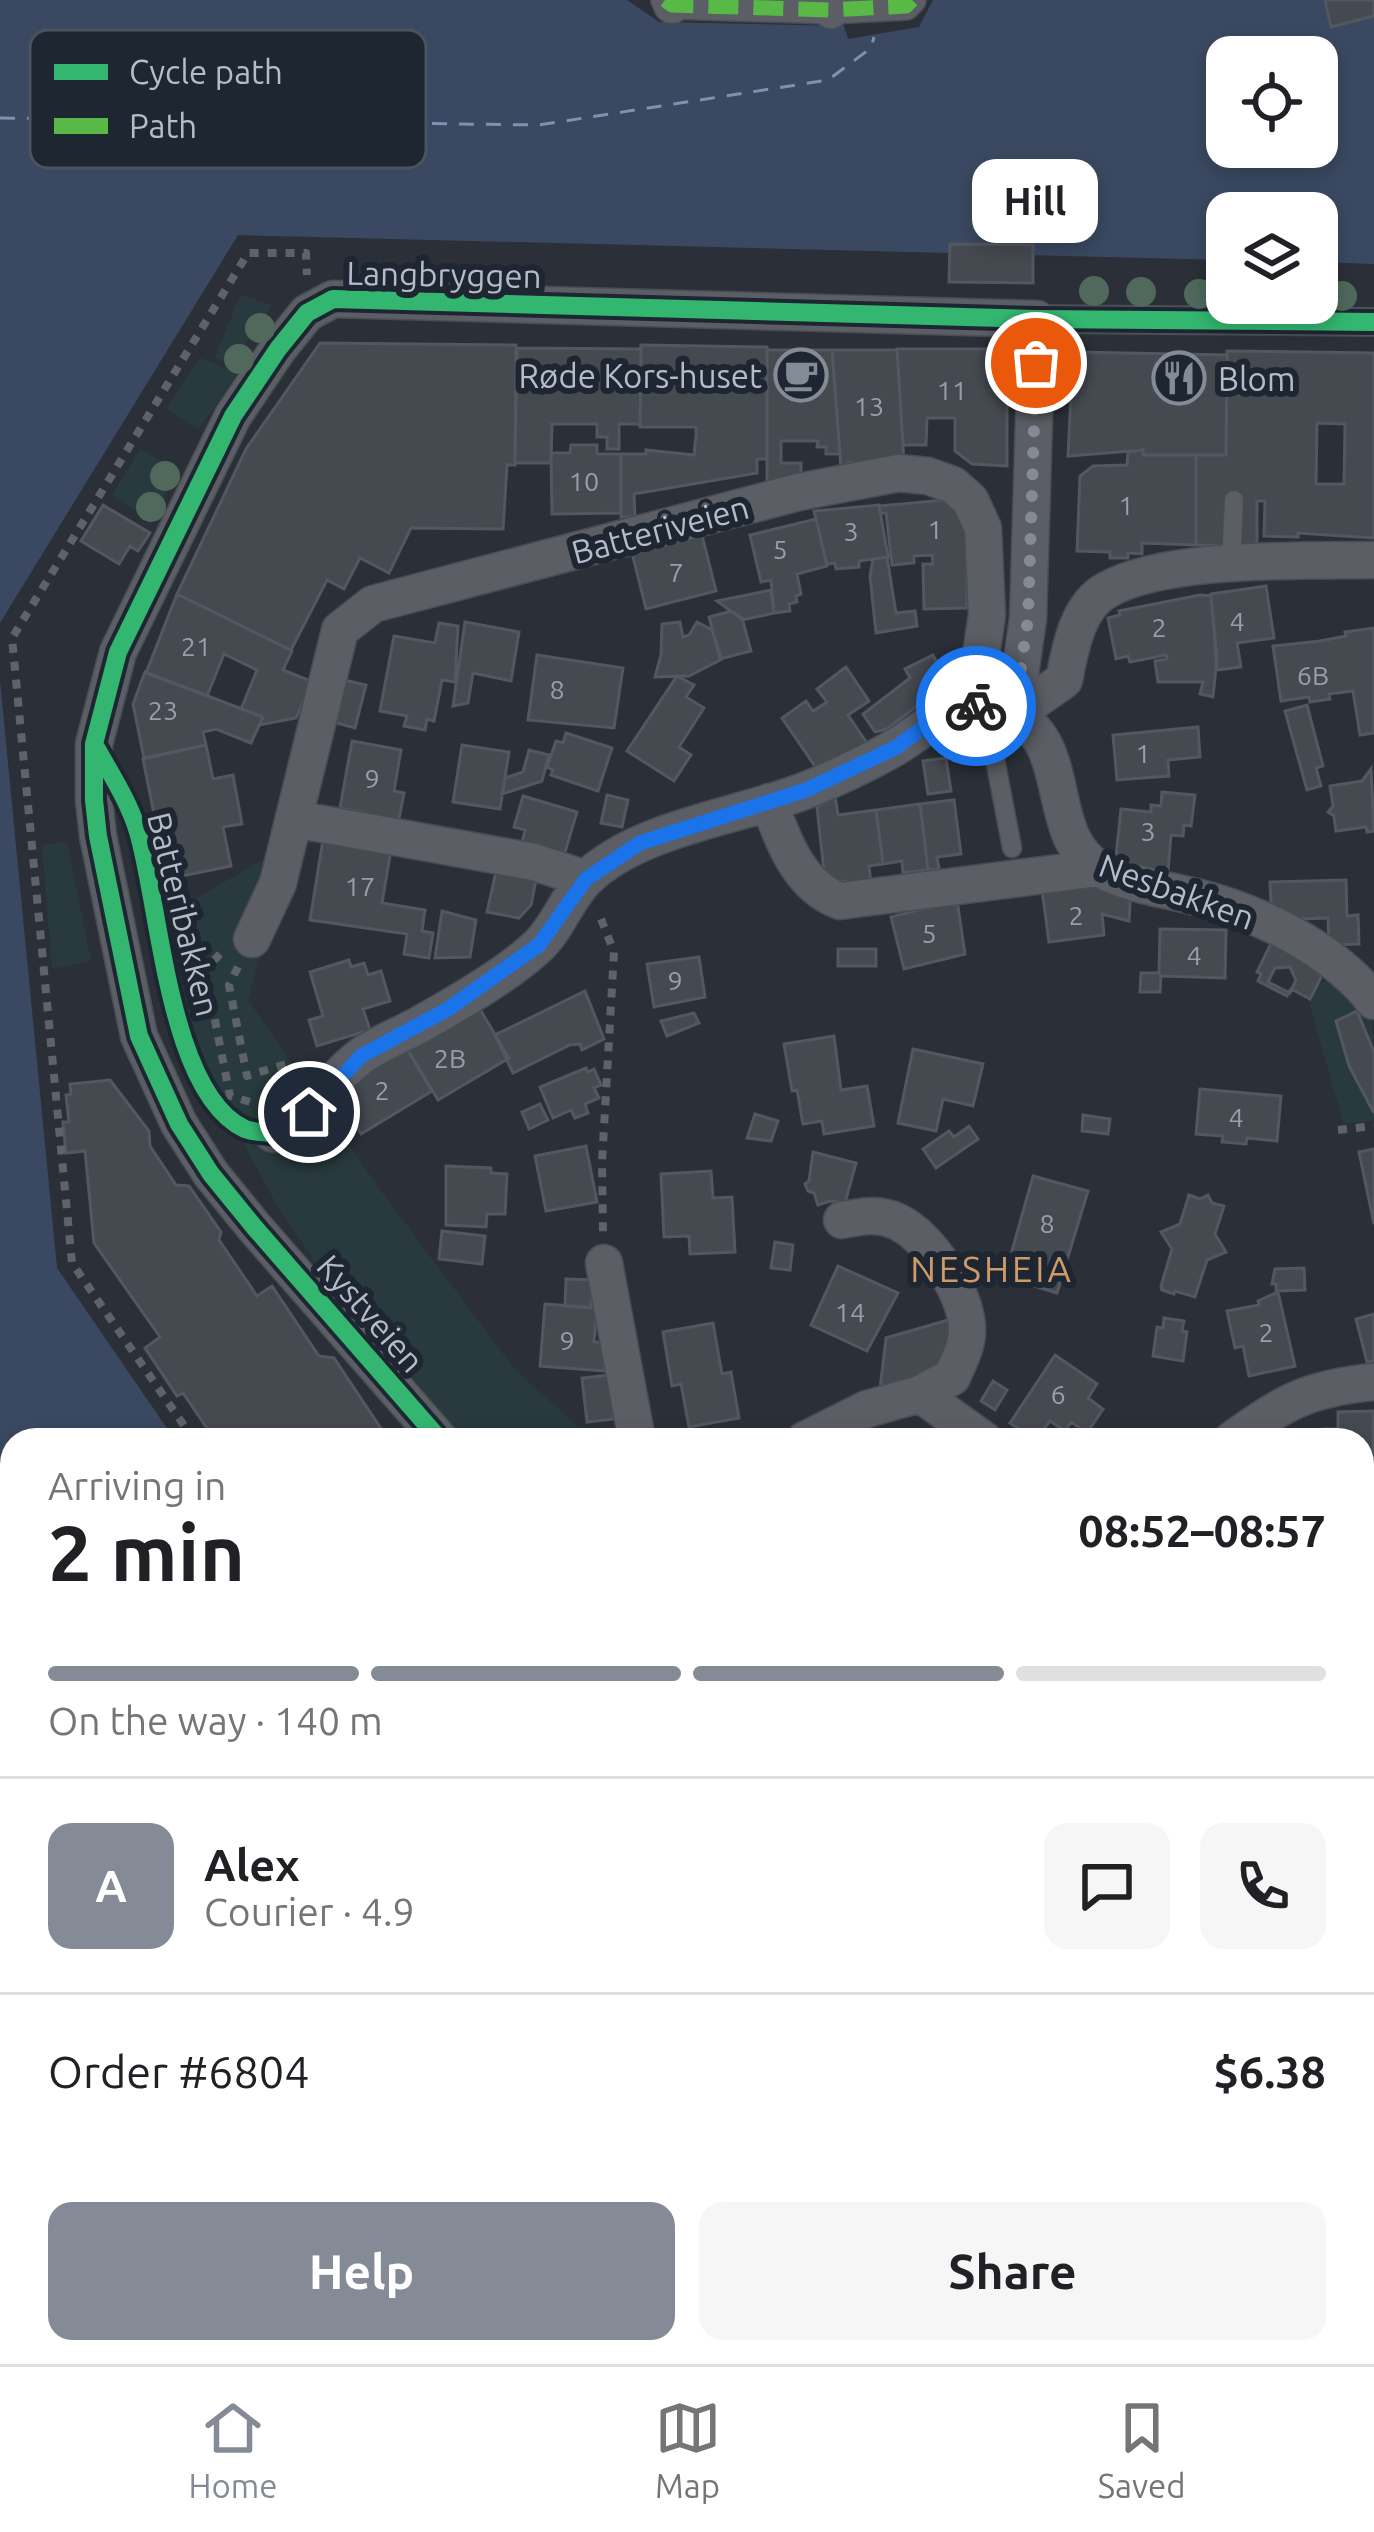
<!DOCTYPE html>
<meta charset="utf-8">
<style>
body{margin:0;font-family:Ubuntu,sans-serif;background:#f6f6f6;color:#202124;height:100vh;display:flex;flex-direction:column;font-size:45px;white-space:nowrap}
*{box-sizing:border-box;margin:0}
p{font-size:39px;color:#757577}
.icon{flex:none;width:66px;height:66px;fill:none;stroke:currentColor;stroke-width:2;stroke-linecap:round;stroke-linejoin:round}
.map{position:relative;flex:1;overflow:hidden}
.side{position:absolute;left:0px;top:1428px;width:1374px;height:936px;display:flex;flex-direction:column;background:#fff;border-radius:36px 36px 0 0;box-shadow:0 6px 18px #0003}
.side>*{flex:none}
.tools{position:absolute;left:1206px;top:36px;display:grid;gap:24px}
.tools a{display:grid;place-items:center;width:132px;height:132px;border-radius:24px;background:#fff;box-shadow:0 6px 18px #0003;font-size:60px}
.pin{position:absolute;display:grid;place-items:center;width:102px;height:102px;color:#fff;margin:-51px;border:6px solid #fff;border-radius:50%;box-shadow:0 3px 12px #0007}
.courier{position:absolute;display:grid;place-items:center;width:120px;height:120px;margin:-60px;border:9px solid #1a73e8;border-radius:50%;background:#fff;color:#222;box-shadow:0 3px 15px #0007}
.bubble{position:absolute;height:84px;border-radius:24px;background:#fff;box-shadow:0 6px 18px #0003;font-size:39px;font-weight:700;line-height:84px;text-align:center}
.headline em{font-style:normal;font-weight:700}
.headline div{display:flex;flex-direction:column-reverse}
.headline{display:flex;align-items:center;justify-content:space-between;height:204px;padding:0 48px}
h1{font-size:78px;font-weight:700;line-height:90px}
.bar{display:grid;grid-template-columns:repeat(4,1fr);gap:18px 12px;align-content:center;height:144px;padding:0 48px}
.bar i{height:15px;border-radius:9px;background:#e0e0e0}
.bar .selected{background:#858b96}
.bar p{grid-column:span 4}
.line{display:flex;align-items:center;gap:30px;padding:0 48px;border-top:3px solid #e0e0e0}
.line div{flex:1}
.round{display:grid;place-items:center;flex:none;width:126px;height:126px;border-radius:24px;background:#f6f6f6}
.action{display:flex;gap:24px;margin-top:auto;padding:24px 48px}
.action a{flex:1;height:138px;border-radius:24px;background:#858b96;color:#fff;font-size:48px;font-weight:700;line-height:138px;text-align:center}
.action a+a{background:#f6f6f6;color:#202124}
.tabs{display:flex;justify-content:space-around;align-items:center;height:168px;border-top:3px solid #e0e0e0;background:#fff;font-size:33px;color:#757577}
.tabs a{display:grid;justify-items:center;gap:6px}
.tabs .selected{color:#858b96}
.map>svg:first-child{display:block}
.green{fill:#283a3d}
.water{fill:#3a4961;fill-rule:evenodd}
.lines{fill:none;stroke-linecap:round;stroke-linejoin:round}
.ferry{stroke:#7e91ae;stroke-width:3;stroke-dasharray:15 12;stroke-linecap:butt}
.building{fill:#454950;stroke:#53575f;stroke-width:3;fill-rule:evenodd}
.service-casing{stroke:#484c53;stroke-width:21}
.pedestrian-casing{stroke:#484c53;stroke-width:30}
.minor-casing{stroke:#484c53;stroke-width:39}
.path{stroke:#5e6369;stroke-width:8;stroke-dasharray:9 9;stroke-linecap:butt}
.service{stroke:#5b5e65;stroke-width:18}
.pedestrian{stroke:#5b5e65;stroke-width:27}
.minor{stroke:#5b5e65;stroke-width:36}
.quiet{stroke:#58b947;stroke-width:15;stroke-dasharray:30 15;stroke-linecap:butt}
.cycleway-casing{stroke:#1e2632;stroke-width:26}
.cycleway{stroke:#33b770;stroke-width:18}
.tree{fill:#50695c}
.done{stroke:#858b96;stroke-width:12;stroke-dasharray:0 21.6}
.route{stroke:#1a73e8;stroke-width:15}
.labels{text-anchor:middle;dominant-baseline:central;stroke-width:12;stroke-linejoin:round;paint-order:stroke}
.number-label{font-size:27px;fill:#999faa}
.street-label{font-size:33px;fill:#b5bcc8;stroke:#1e2632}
.poi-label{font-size:33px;fill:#b5bcc8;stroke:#1e2632;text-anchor:end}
.neighbourhood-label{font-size:36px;letter-spacing:3px;fill:#cf9a69;stroke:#1e2632}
.key{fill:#1e2632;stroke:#4b535f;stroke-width:3}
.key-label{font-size:33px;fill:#b5bcc8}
</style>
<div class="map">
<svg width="1374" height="2364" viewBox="0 0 1374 2364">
<rect width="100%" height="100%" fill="#2b3038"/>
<path class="green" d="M240 295 272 305 231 363 215 358Z
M200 358 238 373 199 429 166 409Z
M140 449 177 470 152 523 112 495Z
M131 839 195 899 291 843 248 1000 381 1191 515 1370 593 1440H440L397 1385 274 1200 170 1006Z
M67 842 91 961 52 969 42 845Z
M1340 973C1367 993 1374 1020 1374 1052L1338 1028 1374 1110V1121L1344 1124 1308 999 1320 984Z"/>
<path class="water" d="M0 0H627L659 22 844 26 848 39 919 27 933 0H1330L1374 15V264L1317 262V213H1227V260L238 235 0 623ZM1227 57H1317V147H1227Z
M0 681 57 1268 175 1440H12V2352H804L812 2364H0Z"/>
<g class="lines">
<path class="ferry" d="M0 118 539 125 828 80 871 48 874 37"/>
</g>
<path class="building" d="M1325 0H1374V16L1331 27Z
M950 244 1033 245V283L949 282Z
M320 343 516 345 515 465H507L503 529 411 528 389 573 360 558 344 589 327 580 291 650 177 594 246 449Z
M641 345 767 347V459H757V473L634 494 635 517H621V454H646V450L694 455 696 436V427H640Z
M517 348 641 349 640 424H619V449H607V437H597V424H552L551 463H515Z
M991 349 1007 365V466L972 464 955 451V418H927L926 445H903L897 349Z
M767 350H832L840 454H826V447H817L818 441H781V463H801V485L767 486Z
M832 350H897L904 463H847V468H841Z
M1227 351 1374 353V538L1298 533V537L1264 536 1265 501H1257V546L1196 545V455H1226ZM1317 423 1345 424 1344 484H1316Z
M1073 352 1227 355 1226 455H1143V450L1068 456Z
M571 445H597V454H621V513L552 514 551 453H570Z
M1143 450V455H1196V545L1142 543V554L1128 553V558H1110V552L1077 551 1080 476 1093 466 1127 465 1128 452Z
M955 499 966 509 967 608 924 609 923 564H933L932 555 914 556V563L892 565 886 513H880L879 506Z
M103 505 150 533 138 551 130 546 119 564 81 541Z
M879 505 888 557 859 561V567L836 569 835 563 827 564 814 511Z
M816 519 827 566 797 574 801 594 796 596 797 602 789 604 790 611 774 613 771 580 761 582 750 535Z
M702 535 716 591 646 609 632 553Z
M887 557 896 613 915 611 917 626 876 633 870 576 873 559Z
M1266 586 1274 638 1237 643 1241 667 1217 670 1211 594Z
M771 590 774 613 743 620 717 601Z
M177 594 292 651 283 670 313 682 307 704 303 703 296 718 259 725 263 717 241 709 257 670 224 654 207 696 146 673Z
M1200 595 1211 596 1217 658 1213 697 1200 694 1203 682H1158L1155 661 1167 659 1166 655 1130 662 1128 656 1116 659 1108 618 1120 615 1119 611Z
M731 611 742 618 751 651 720 659 709 617Z
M465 622 519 632 511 681 473 673 468 703 453 706Z
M680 622 683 637 689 635 697 622 712 630 722 659 689 676 655 677 661 655 662 624Z
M439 623 458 626 455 682 442 680 434 721 427 719 425 730 404 726 407 716 380 711 394 636 435 643Z
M1374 628V733L1360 735 1353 691 1329 694 1330 699 1310 702 1309 697 1281 701 1273 646 1320 641 1346 636 1345 632Z
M537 655 623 668 614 728 528 720Z
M933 655 942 672 932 677 939 689 887 729 875 732 863 714 910 678 905 669Z
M846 667 869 701 848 715 867 743 821 775 782 718 806 701 813 711 827 702 817 689Z
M145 672 263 717 251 743 216 729 203 732 206 745 144 758 133 704Z
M677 676 694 685 686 697 704 708 679 747 691 755 674 781 627 751Z
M340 679 366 685 355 728 329 721Z
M1307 705 1323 766 1316 768 1321 786 1307 790 1285 711Z
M1198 727 1200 757 1168 760 1169 776 1117 780 1113 735Z
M566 733 612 748 598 791 551 775 553 770 547 767 556 741 563 743Z
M352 741 401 750 394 791 404 793 397 829 359 822 361 812 340 808Z
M206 745 213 779 233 775 242 824 223 827 231 866 167 879 143 759Z
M462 745 509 752 500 809 453 802Z
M529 750 549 755 542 781 502 794 505 778 523 772Z
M946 758 951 791 928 794 923 761Z
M1371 769 1374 831 1367 832 1366 827 1336 831 1334 816 1328 812 1333 806 1330 786 1362 781Z
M1162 792 1195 795 1191 826 1184 825 1183 836 1171 835 1168 871 1115 866 1121 809 1151 812V805L1161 806Z
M607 795 628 800 622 827 601 823Z
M523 796 577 812 563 859 521 847 525 830 514 827Z
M835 796 838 815 876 810 883 864 869 866 871 883 847 887 846 881 832 883 824 872 817 807Z
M954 800 961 854 937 857 939 869 928 870 920 804Z
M920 804 928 870 903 873 902 861 883 864 876 810Z
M323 840 391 850 382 903 425 910 422 931 433 933 429 958 404 954 407 934 310 920Z
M497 867 537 875 531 905 519 918 487 912Z
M1346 880 1347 916 1358 915 1359 944 1329 945 1328 918 1272 920 1270 882Z
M1098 884 1131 889 1129 921 1102 914 1104 935 1049 942 1042 890Z
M957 900 965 954 904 969 891 917Z
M442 911 476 920 470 957 435 958Z
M1160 929 1226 930 1225 978 1161 976 1160 992H1140L1141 973H1159Z
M1274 937 1328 964 1310 999 1291 989 1287 996 1258 981 1261 974 1257 972Z
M838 949H876V966H838Z
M699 957 705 997 654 1007 647 964Z
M349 960 351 967 364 963 368 975 381 971 390 1001 363 1009 370 1030 317 1046 309 1020 323 1016 310 972Z
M1290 967 1296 980 1290 993 1268 982 1275 968Z
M585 991 604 1039 582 1050 580 1044 570 1045 513 1073 495 1035Z
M478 1006 509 1058 438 1100 407 1048Z
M1357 1011 1374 1052V1113L1349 1066 1336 1021Z
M694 1013 699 1023 667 1036 661 1021Z
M834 1036 841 1090 867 1086 874 1126 824 1134 822 1121 803 1124 797 1090 792 1091 784 1044Z
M407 1049 432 1091 361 1134 335 1091Z
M913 1049 983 1064 973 1106 943 1099 936 1131 898 1123Z
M586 1068 588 1072 594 1069 601 1085 594 1088 599 1098 585 1104 588 1113 575 1118 571 1110 553 1118 540 1087Z
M110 1080 149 1131 150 1146 176 1185 189 1186 221 1232 219 1240 257 1296 272 1286 319 1356 334 1358 388 1439 215 1440 183 1393 177 1396 145 1348 160 1337 94 1243 85 1151 66 1153 63 1122H69L66 1095 71 1094 70 1084Z
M1200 1089 1281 1096 1277 1141 1247 1138 1246 1144 1222 1142 1223 1136 1196 1134Z
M540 1104 548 1120 529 1129 522 1112Z
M755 1114 778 1121 771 1141 747 1138Z
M1083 1115 1110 1119 1108 1134 1082 1131Z
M969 1126 978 1139 936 1168 923 1149 949 1131 954 1137Z
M586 1146 597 1202 546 1211 535 1156Z
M1374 1149V1224L1359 1152Z
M813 1152 856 1163 845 1203 830 1201 818 1205 814 1193 808 1191 805 1184 809 1181Z
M446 1166 491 1168V1173L507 1174 505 1214H487L486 1227 446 1225Z
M711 1171 713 1198 732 1197 735 1252 690 1254 689 1236 664 1237 661 1174Z
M1033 1176 1088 1191 1057 1293 1025 1283 1030 1264 1010 1258Z
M1189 1195 1200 1199 1208 1195 1212 1203 1224 1206 1215 1234 1226 1252 1207 1260 1195 1297 1175 1291 1174 1294 1162 1290 1161 1286 1172 1249 1161 1232 1180 1224Z
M442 1231 485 1236 482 1264 439 1259Z
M775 1242 793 1245 790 1270 771 1268Z
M838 1266 898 1293 867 1351 811 1325Z
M1304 1268 1305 1290 1276 1291V1284H1272L1275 1269Z
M566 1279 592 1280 591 1308 565 1306Z
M1278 1292 1295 1366 1249 1376 1243 1346 1235 1348 1227 1311 1259 1305 1258 1301Z
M545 1304 597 1308 594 1342 606 1343 604 1371 540 1366Z
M1374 1314V1361L1367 1362 1356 1319Z
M1164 1318 1184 1321 1182 1331 1187 1332 1183 1361 1153 1356 1157 1327 1163 1328Z
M951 1319 945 1361 923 1378 880 1389 886 1338Z
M713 1323 722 1374 731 1372 739 1418 689 1427 681 1384 672 1386 663 1332Z
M1055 1355 1097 1384 1088 1398 1103 1409 1087 1433 1071 1422 1065 1431 1050 1421 1035 1440 1010 1423Z
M610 1375 614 1419 587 1422 582 1378Z
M993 1381 1007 1390 995 1410 981 1401Z
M1374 1411 1372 1484 1362 1485V1440H1325L1324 1429H1338V1412Z
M1362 1757 1374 1759V1823L1362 1822Z
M1362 1886 1374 1887V2063L1362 2062Z
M859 2352H1053L1047 2364H884Z"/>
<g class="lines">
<g class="service-casing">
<path id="service" d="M1231 562 1234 500
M1012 848 994 754 1014 715
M1095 2364 1100 2352"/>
</g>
<g class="pedestrian-casing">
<path id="pedestrian" d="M665 0 672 5 831 10 906 6 912 0
M1037 319 1374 322"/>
</g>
<g class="minor-casing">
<path id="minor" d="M829 0 831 10
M672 5V0
M1014 715 1064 680C1070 650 1077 606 1107 590 1166 556 1305 561 1374 560
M769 802C783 841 799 886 840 901L1098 868
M295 819 534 862 586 879
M252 939 278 883 340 630 373 604 799 492 899 473 928 476 953 485 970 500 983 528 987 615 976 688 979 705
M273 1134C311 1115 328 1081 361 1056 377 1044 399 1036 417 1026 453 1006 509 974 538 946 558 927 567 898 586 879 638 828 737 817 804 791 834 779 866 764 894 748 938 722 952 693 1008 713 1077 738 1041 837 1100 869 1129 885 1165 889 1196 897 1260 913 1333 949 1374 1001
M842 1220C862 1216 879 1213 898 1222 930 1237 969 1297 967 1332 967 1347 958 1363 952 1377L920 1394
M604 1263 637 1440
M440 1440 255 1228 211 1174 179 1124 139 1036 98 836 94 800V744L118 652 233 416 278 349 307 313 333 299 1037 319 1028 619 1014 715
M805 1440 867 1409 920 1394 984 1440
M1232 1440C1283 1402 1310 1388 1374 1382
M1362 2081 1374 2083
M1274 2352 1300 2364"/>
</g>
<path class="path" d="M601 919 614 952 602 1162 603 1232
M220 954 205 970 230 1096 254 1103
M238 967 229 985 247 1076 286 1064 290 1081
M1338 1130 1374 1126
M194 1440 72 1263 12 638 248 253H306L307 275
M526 2352 534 2364
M781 2352 789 2364
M816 2352 824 2364
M318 2364 337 2352"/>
<use href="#service" class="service"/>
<use href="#pedestrian" class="pedestrian"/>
<use href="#minor" class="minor"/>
<path class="quiet" d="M665 0 672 5 831 10 906 6 912 0"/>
<g class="cycleway-casing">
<path id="cycleway" d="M97 749C112 776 129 802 138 832 160 905 168 1093 245 1129 253 1132 265 1132 273 1134
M440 1440 255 1228 211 1174 179 1124 139 1036 98 836 94 800V744L118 652 233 416 278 349 307 313 333 299 1037 319 1374 322"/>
</g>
<use href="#cycleway" class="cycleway"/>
</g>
<g class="tree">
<circle cx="1094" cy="291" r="15"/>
<circle cx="1141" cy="292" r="15"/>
<circle cx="1199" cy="294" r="15"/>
<circle cx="1342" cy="296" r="15"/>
<circle cx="260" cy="328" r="15"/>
<circle cx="239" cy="359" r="15"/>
<circle cx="165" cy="476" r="15"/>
<circle cx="151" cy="507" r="15"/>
</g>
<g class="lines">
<path class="done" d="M976 706 1014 715 1028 619 1036 363"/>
<path class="route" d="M309 1112 361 1056 448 1009 539 945 586 879 640 843 806 790 895 748 950 708 976 706"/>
</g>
<defs>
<g id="cafe-ring" transform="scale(2.7)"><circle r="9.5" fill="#1e2632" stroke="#858b96" stroke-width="1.5"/><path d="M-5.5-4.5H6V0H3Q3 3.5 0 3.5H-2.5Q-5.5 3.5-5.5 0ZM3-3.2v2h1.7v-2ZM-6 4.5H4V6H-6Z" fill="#858b96"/></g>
<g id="restaurant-ring" transform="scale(2.7)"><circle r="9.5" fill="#1e2632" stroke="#858b96" stroke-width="1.5"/><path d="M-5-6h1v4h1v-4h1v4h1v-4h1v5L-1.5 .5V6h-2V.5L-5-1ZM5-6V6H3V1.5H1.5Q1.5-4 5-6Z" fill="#858b96"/></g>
</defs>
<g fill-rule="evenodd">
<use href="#cafe-ring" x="801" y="375"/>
<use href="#restaurant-ring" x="1179" y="378"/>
</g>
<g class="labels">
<g class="number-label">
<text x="952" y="390">11</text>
<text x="869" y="406">13</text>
<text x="584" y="481">10</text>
<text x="1126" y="505">1</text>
<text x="935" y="529">1</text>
<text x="851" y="531">3</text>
<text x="780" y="549">5</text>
<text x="676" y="572">7</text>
<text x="1237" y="621">4</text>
<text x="1159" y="627">2</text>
<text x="196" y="646">21</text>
<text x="1313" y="675">6B</text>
<text x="557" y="689">8</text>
<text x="163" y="710">23</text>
<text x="1143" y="753">1</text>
<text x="372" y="778">9</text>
<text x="1148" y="831">3</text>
<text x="360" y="886">17</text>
<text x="1076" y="915">2</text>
<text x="929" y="933">5</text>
<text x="1194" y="955">4</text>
<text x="675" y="980">9</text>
<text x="450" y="1058">2B</text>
<text x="382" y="1090">2</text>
<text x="1236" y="1117">4</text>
<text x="1047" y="1223">8</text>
<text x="850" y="1312">14</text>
<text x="1266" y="1332">2</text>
<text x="567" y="1340">9</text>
<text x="1058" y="1394">6</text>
</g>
<g class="street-label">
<text transform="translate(444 274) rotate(1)">Langbryggen</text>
<text transform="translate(660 529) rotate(-15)">Batteriveien</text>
<text transform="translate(1177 891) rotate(20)">Nesbakken</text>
<text transform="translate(184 914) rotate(76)">Batteribakken</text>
<text transform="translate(371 1313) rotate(49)">Kystveien</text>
</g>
<g class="poi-label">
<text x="762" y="375">Røde Kors-huset</text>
<text x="1218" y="378" text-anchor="start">Blom</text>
</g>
<g class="neighbourhood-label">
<text x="992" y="1268">NESHEIA</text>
</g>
</g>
<rect x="30" y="30" width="396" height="138" rx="18" class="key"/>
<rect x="54" y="64" width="54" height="16" fill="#33b770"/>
<rect x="54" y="118" width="54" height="16" fill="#58b947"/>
<g class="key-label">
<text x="129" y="84">Cycle path</text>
<text x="129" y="138">Path</text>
</g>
</svg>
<div class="tools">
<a><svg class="icon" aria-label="locate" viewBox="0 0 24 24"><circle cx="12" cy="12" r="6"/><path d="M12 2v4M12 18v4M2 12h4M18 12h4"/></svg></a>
<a><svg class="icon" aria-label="layers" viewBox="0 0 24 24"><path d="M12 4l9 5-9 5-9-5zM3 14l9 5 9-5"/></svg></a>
</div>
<div class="pin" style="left:1036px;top:363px;background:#ea580c"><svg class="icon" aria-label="bag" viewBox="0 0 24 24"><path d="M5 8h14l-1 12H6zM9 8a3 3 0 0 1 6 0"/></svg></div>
<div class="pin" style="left:309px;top:1112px;background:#1f2937"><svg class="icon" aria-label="home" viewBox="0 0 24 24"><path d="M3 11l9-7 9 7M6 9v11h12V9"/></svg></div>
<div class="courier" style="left:976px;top:706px"><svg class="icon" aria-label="bike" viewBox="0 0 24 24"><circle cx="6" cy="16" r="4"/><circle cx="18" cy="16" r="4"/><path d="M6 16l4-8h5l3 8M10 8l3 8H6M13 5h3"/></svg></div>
<div class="bubble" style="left:972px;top:159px;width:126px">Hill</div>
<section class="side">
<div class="headline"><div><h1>2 min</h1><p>Arriving in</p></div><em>08:52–08:57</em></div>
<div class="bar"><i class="selected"></i><i class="selected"></i><i class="selected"></i><i></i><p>On the way · 140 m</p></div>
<div class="line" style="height:216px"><b class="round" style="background:#858b96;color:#fff">A</b><div><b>Alex</b><p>Courier · 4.9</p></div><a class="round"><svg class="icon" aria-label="chat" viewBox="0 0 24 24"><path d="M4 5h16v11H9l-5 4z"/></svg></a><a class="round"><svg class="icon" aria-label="phone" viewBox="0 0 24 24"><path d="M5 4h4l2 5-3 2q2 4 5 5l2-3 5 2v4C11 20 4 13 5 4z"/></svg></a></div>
<div class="line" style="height:156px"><div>Order #6804</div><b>$6.38</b></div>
<div class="action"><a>Help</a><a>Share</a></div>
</section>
</div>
<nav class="tabs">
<a class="selected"><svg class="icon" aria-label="home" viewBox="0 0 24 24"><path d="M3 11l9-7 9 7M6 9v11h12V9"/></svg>Home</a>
<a><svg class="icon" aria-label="map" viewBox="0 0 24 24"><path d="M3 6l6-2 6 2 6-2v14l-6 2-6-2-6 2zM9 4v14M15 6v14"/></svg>Map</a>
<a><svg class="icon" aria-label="saved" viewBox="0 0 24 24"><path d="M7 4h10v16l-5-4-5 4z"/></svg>Saved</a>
</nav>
